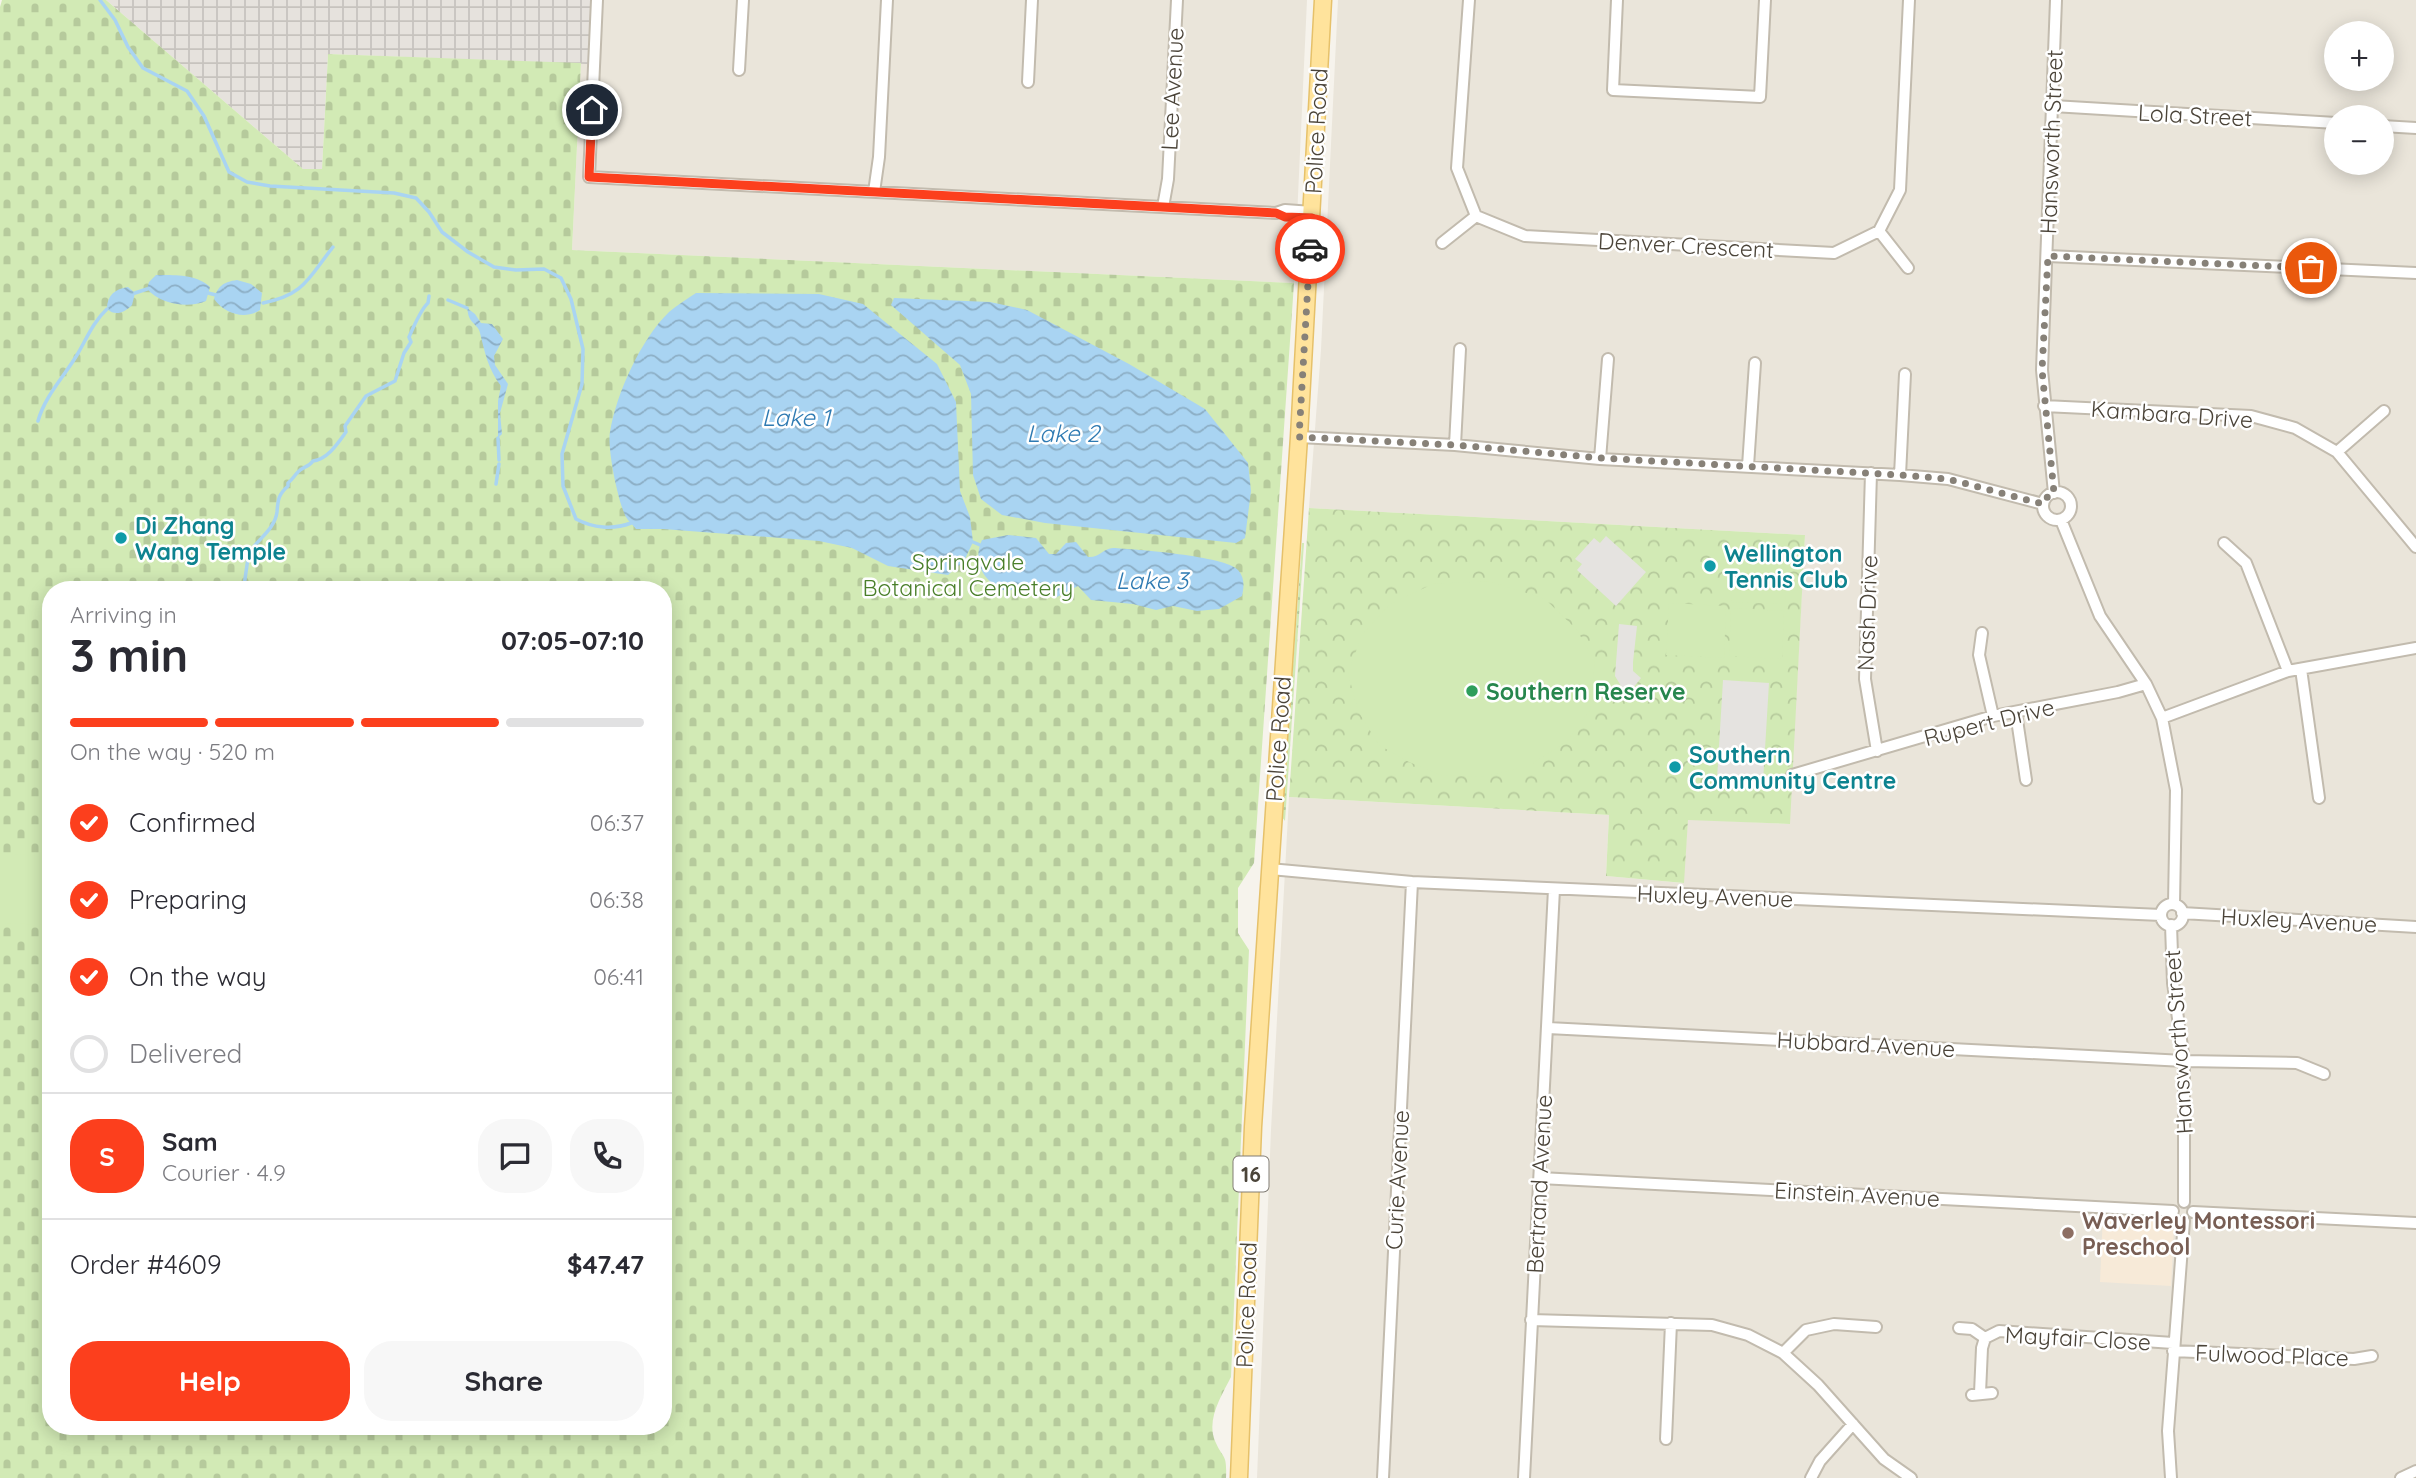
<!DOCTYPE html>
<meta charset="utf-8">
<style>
body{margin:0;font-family:Quicksand,sans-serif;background:#f7f7f7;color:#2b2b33;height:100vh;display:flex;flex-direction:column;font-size:26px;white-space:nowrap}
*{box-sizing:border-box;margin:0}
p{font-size:23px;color:#7c7c81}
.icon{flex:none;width:38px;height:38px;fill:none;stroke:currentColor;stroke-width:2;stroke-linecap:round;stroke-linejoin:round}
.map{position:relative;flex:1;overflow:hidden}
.drawer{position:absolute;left:42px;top:581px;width:630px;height:854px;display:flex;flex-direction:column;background:#fff;border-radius:28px;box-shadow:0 4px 18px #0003}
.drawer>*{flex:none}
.tools{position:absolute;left:2324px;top:21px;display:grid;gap:14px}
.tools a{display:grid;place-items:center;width:70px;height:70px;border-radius:50%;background:#fff;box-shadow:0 4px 18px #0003;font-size:35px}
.pin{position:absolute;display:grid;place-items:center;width:60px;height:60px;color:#fff;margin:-30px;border:4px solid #fff;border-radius:50%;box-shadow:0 2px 7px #0007}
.courier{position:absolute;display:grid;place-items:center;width:70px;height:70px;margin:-35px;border:5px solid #fc3f1d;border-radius:50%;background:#fff;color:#222;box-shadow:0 2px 9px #0007}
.head em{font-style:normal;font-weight:800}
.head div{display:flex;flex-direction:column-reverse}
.head{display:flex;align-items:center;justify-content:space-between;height:119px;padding:0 28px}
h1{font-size:46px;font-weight:800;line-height:52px}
.bar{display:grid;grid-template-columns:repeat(4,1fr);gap:10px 7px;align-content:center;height:84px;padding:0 28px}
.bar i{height:9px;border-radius:5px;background:#e1e1e2}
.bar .active{background:#fc3f1d}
.bar p{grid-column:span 4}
.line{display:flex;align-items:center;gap:18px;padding:0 28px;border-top:2px solid #e1e1e2}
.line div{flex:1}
.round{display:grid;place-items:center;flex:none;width:74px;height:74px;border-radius:28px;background:#f7f7f7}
ol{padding:0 28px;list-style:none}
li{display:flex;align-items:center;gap:21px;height:77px}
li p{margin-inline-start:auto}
li .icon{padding:7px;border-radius:50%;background:#fc3f1d;color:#fff;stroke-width:4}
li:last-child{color:#7c7c81}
li i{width:38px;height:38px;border:4px solid #e1e1e2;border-radius:50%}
.cta{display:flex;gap:14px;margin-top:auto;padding:14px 28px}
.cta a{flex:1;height:80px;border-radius:28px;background:#fc3f1d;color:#fff;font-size:28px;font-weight:800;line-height:80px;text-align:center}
.cta a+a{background:#f7f7f7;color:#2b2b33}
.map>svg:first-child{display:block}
.residential{fill:#eae5da;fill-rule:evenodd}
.commercial{fill:#f7ead8}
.industrial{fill:url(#industrial-grid)}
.grass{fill:url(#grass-dots)}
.cemetery{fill:url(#cemetery-stones);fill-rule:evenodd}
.park{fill:url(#park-crowns)}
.garden{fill:#d2eab5}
.parking{fill:#e5e3e0}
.water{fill:url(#water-waves)}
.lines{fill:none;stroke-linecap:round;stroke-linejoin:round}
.stream{stroke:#a9d4f2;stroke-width:3.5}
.street-casing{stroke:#c2bbae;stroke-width:14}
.primary-casing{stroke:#e6c16a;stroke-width:19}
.street{stroke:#fff;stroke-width:10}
.primary{stroke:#ffe39c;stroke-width:16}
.done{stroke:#878178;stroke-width:7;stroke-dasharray:0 12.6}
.route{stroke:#fc3f1d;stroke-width:9}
.culture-dot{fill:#0f9aa8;stroke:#fff;stroke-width:2.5}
.leisure-dot{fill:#2e9e5b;stroke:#fff;stroke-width:2.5}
.education-dot{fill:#8d6e63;stroke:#fff;stroke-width:2.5}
.labels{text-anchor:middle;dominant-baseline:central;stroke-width:5;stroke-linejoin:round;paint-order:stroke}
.shield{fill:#fff;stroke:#817c74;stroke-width:2}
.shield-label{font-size:21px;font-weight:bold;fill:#4b4439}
.street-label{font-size:23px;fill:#4b4439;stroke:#fff}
.culture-label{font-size:23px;font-weight:bold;fill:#0d838f;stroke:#fff;text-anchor:start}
.park-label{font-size:23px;fill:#4a7f2a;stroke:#fff}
.leisure-label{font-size:23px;font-weight:bold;fill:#27864d;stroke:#fff;text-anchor:start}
.education-label{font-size:23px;font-weight:bold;fill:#785e54;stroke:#fff;text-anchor:start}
.water-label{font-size:24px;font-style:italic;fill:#2e7ab2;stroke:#fff}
</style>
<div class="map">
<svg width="2416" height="1478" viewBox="0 0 2416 1478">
<defs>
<pattern id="industrial-grid" width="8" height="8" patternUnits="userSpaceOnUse" patternTransform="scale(1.75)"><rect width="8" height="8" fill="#e6e2dd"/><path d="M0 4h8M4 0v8" fill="none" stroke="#c7c3be"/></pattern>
<pattern id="grass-dots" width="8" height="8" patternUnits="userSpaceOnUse" patternTransform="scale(1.75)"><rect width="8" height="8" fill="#d2eab5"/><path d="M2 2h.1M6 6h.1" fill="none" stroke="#b6ca9c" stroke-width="1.8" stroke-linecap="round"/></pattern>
<pattern id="cemetery-stones" width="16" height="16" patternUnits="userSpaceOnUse" patternTransform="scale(1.75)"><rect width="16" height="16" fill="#d2eab5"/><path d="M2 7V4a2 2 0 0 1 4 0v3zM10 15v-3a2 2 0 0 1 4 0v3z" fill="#b6ca9c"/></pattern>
<pattern id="park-crowns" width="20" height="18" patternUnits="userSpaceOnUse" patternTransform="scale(1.75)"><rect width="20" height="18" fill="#d2eab5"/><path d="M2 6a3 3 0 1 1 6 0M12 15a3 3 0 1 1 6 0" fill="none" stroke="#b6ca9c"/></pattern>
<pattern id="water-waves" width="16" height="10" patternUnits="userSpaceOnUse" patternTransform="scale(1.75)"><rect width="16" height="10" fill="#a9d4f2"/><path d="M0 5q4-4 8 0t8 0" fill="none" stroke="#8caec5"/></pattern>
</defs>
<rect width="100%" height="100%" fill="#f6f3ec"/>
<path class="residential" d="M584 0H1307L1294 283 572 250Z
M1338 0H2416V1478H1257L1271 1130 1289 797 1609 815 1606 876 1683 883 1688 819 1789 824 1805 535 1309 508 1321 350ZM2336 33H2382V79H2336ZM2336 117H2382V163H2336Z"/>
<path class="commercial" d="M2103 1213 2161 1216 2171 1221 2174 1227 2171 1286 2100 1282Z"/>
<path class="industrial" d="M106 0H592L588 64 328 54 322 169H303Z"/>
<path class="grass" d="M1302 543H1304L1285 821 1282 817Z"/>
<path class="cemetery" d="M2 0H106L303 169H322L328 54 581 63 572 250 1294 283 1254 863 1238 888V933L1249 950 1231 1377C1222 1395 1206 1419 1215 1441 1224 1461 1227 1453 1226 1478H0V7ZM51 590H663V1426H51Z"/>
<path class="park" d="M1309 508 1805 535 1790 824 1688 820 1684 883 1606 876 1609 815 1289 797Z"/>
<path class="garden" d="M1734 553 1788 556 1785 604 1731 602Z
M1489 581 1545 599 1577 630 1595 662 1590 710 1567 741 1529 766 1483 777 1440 775 1409 762 1379 745 1358 711 1348 673 1362 635 1390 604 1433 584Z
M1669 603 1726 606 1724 658 1666 655Z
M1731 608 1784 611 1782 659 1729 656Z
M0 853 51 857V925L0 923Z"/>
<path class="parking" d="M1606 536 1646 572 1616 606 1577 570 1582 564 1575 559 1594 538 1600 543Z
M1619 624 1637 626 1633 662V671L1641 678 1629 693 1621 686 1615 676Z
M1723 680 1769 683 1763 782 1717 779Z"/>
<path class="water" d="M156 275C174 275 197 274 210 287L206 301C188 309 160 304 147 289L149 282Z
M237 280 251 284 262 293 260 310C245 320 225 314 214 299 218 286 223 282 237 280Z
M128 287 135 293 132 305C125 312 116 317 107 309 107 295 115 289 128 287Z
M696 293 819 294 863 304 937 364 956 402 960 491 970 517 973 542 964 561 948 575 888 566 852 548 819 541 663 529H636C633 525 628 521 626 517 618 502 607 448 610 432 616 394 641 339 669 312 677 305 687 299 696 293Z
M894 298 990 302 1027 310 1129 364 1205 409 1248 463 1251 491 1245 538 1236 543 1045 523 1002 515 981 499 973 475 971 394 960 365 891 305Z
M467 308 475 314 481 323 492 324 503 339 494 356 495 365 508 384 500 413 502 434 498 438V401L501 386C488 369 485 353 480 333 479 327 473 324 470 319 468 316 468 312 467 308Z
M1008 535 1036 538 1049 554H1056L1066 543 1076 542 1088 557C1099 558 1104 548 1113 548 1134 549 1226 556 1238 570 1245 578 1244 587 1242 596L1219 609 1197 611 1173 606 1156 610 1133 604 1091 600 1078 586 1055 598 1022 582 1008 592C986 584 971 564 982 540Z"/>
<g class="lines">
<path class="stream" d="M100 0 115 20 128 47 143 68 187 91 204 116 229 172 247 182 270 186 394 193 416 198 429 212 442 232 468 252 494 267 516 270 544 269 561 278 571 299 583 349 582 384 562 454 563 486 576 519C593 528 613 530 631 523
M135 293 147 289
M208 293 216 295
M448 300 467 308
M263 303C305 295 309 277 333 247
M38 421C45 396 63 378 77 355 86 340 93 322 107 309
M498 438 499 460
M496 484 499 464
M973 542 980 545
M248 554C257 540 275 529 277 512 278 500 278 495 288 486V483C293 479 294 476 298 472 302 467 309 467 313 461 328 459 338 443 346 432L345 426 366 396 395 381 404 353 411 342 409 337C413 328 421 309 428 303L429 296
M244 586 248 558"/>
<g class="street-casing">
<path id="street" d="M597 0 589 177 1276 213 1285 210 1312 212
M1469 0 1457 168 1476 216 1525 236 1834 253 1879 231 1900 190 1909 0
M1617 0 1613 90 1760 97 1765 0
M739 70 743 0
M1028 82 1032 0
M2053 106 2336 123
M2382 126 2416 128
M874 192 879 157 887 0
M1163 207 1168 179 1177 0
M1879 231 1908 268
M1442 243 1476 216
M2048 256 2416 273
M2044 406 2251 416 2295 428 2337 452 2416 547
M1299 437 1455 445 1600 459 1900 475 1948 479 2043 504
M1455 445 1460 349
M2337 452 2384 411
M1600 459 1608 359
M1748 466 1755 363
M1871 473 1865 679 1877 751
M1900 475 1905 374
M2043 506a14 14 0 1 1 28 0a14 14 0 1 1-28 0Z
M2054 493 2042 370 2056 0
M2061 520 2100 616 2146 684 2162 718 2176 790 2174 904
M2224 543 2246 563 2288 671
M1982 633 1979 655 1993 716
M2301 669 2319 798
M2016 713 2026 780
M2162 718 2288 671 2416 648
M1792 775 1993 716 2118 692 2146 684
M1269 869 1412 882 2161 915
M2161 915a11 11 0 1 1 22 0a11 11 0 1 1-22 0Z
M2182 913 2416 927
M2171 925 2173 983 2184 1061V1202
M1548 1028 2184 1061 2297 1063 2324 1074
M1540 1178 2173 1211
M2193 1212 2416 1223
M1531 1320 1712 1325 1748 1335 1783 1353 1818 1385 1884 1459 1911 1478
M1959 1328 1972 1329 1985 1338
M2173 1351 2354 1359 2372 1356
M1783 1353 1806 1330 1834 1324 1876 1327
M1980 1393 1982 1348 1985 1338 1999 1331 2173 1343
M1972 1395 1992 1393
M1666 1439 1671 1323
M1383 1478 1412 882
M1524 1478 1554 889
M1811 1478 1820 1461 1853 1424
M2171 1478 2168 1431 2184 1221
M2401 1478 2416 1471"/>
</g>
<g class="primary-casing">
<path id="primary" d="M1239 1478 1253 1127 1299 437 1323 0"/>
</g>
<use href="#street" class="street"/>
<use href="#primary" class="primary"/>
</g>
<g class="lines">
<path class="done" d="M1310 249 1299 437 1455 445 1600 458 1900 475 1948 479 2043 504 2048 496 2054 493 2042 370 2048 256 2311 268"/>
<path class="route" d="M592 110 589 177 1276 213 1285 217 1312 218 1310 249"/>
</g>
<g class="culture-dot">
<circle cx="121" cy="538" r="7"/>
<circle cx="1710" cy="566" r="7"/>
<circle cx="1675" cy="767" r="7"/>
</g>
<circle class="leisure-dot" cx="1472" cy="691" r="7"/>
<circle class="education-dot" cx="2068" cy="1233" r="7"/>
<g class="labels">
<rect class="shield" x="1233.5" y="1156.5" width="35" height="35" rx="5"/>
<g class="shield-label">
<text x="1251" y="1174">16</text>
</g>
<g class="street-label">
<text transform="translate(1172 89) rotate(-87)">Lee Avenue</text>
<text transform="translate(2195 115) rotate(3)">Lola Street</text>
<text transform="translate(1316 131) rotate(-87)">Police Road</text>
<text transform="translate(2051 142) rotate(-88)">Hansworth Street</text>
<text transform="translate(1686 245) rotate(3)">Denver Crescent</text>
<text transform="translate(2172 414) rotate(4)">Kambara Drive</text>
<text transform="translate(1867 613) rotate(-88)">Nash Drive</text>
<text transform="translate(1989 722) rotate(-14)">Rupert Drive</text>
<text transform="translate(1278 739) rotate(-86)">Police Road</text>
<text transform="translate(1715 896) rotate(2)">Huxley Avenue</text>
<text transform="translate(2299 920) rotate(3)">Huxley Avenue</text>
<text transform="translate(2178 1042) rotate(-94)">Hansworth Street</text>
<text transform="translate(1866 1044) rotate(3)">Hubbard Avenue</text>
<text transform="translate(1397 1180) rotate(-87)">Curie Avenue</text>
<text transform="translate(1539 1184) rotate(-87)">Bertrand Avenue</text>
<text transform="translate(1857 1194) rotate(3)">Einstein Avenue</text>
<text transform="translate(1246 1305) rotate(-88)">Police Road</text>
<text transform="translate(2078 1338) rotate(3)">Mayfair Close</text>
<text transform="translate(2272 1355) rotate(2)">Fulwood Place</text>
</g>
<g class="culture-label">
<text x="135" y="525">Di Zhang<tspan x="135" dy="26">Wang Temple</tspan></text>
<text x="1724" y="553">Wellington<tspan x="1724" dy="26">Tennis Club</tspan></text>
<text x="1689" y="754">Southern<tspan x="1689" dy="26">Community Centre</tspan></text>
</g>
<g class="park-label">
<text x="968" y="561">Springvale<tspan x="968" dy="26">Botanical Cemetery</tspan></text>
</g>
<g class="leisure-label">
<text x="1486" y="691">Southern Reserve</text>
</g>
<g class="education-label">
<text x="2082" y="1220">Waverley Montessori<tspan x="2082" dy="26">Preschool</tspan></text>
</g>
<g class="water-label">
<text x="796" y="417">Lake 1</text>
<text x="1063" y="433">Lake 2</text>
<text x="1152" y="580">Lake 3</text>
</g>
</g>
</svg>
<div class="tools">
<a>+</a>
<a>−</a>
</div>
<div class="pin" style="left:2311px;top:268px;background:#ea580c"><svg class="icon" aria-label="bag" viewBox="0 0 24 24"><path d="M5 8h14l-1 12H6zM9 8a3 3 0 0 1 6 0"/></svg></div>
<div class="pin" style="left:592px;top:110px;background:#1f2937"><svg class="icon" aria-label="home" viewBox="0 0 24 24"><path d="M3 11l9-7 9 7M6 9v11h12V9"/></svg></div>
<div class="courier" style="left:1310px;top:249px"><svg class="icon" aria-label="car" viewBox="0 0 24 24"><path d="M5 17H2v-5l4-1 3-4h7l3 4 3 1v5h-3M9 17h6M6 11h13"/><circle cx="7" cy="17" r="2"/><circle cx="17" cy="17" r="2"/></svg></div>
<section class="drawer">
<div class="head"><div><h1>3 min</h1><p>Arriving in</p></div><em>07:05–07:10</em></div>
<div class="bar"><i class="active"></i><i class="active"></i><i class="active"></i><i></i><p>On the way · 520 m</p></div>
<ol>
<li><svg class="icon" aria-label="check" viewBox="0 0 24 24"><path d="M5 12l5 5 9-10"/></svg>Confirmed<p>06:37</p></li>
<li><svg class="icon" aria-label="check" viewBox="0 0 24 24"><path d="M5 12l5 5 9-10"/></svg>Preparing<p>06:38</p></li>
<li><svg class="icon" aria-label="check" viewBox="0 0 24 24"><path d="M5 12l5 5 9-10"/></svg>On the way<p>06:41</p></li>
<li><i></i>Delivered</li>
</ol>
<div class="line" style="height:126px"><b class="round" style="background:#fc3f1d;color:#fff">S</b><div><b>Sam</b><p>Courier · 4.9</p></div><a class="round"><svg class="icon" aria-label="chat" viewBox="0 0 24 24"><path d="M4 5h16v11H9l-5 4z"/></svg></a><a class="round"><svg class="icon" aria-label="phone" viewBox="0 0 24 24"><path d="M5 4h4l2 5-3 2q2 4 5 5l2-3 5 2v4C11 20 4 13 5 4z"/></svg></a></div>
<div class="line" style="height:91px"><div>Order #4609</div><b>$47.47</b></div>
<div class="cta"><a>Help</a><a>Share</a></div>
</section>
</div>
